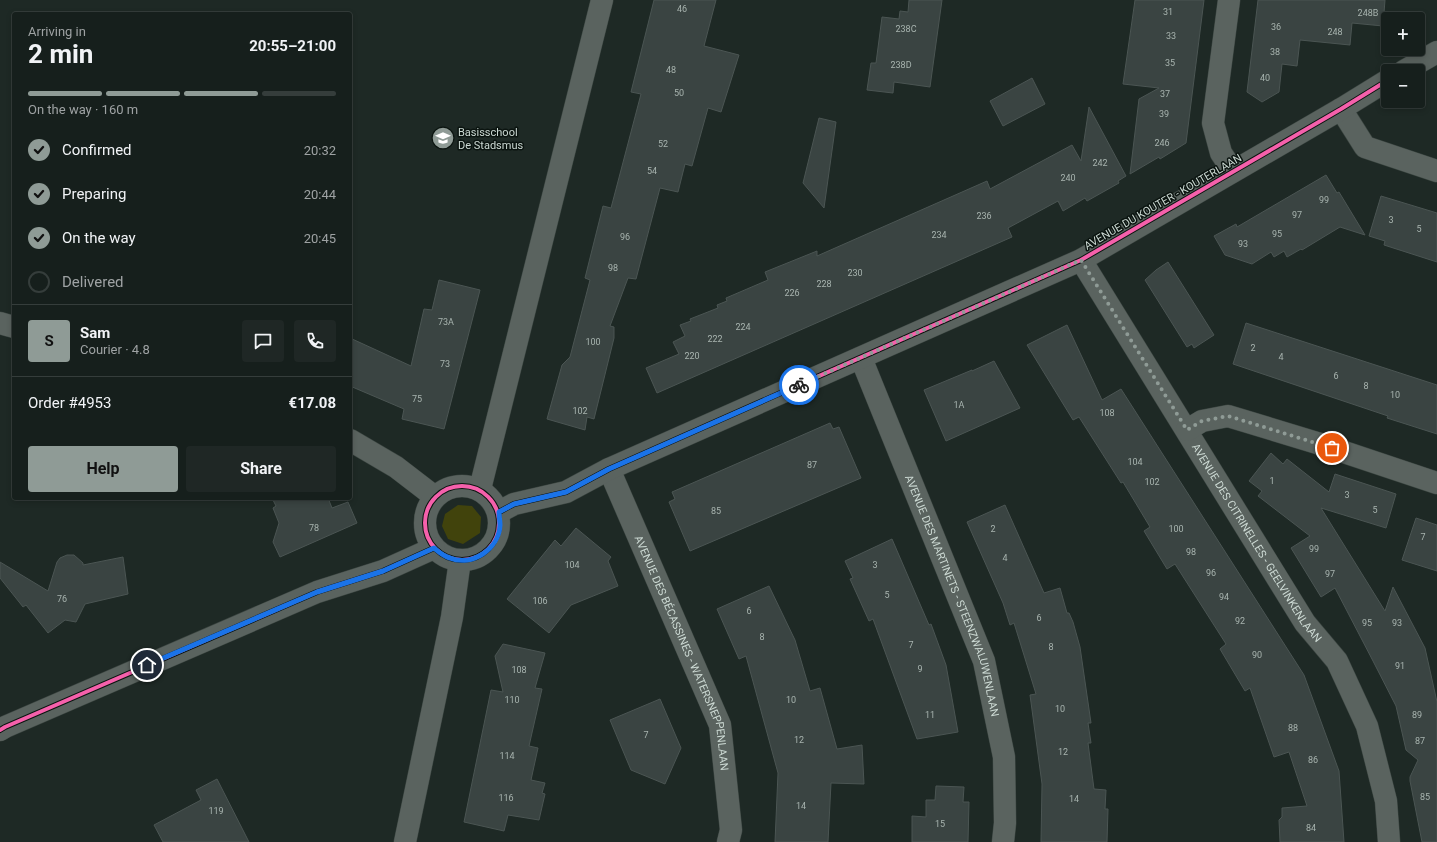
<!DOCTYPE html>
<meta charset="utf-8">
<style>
body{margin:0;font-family:Roboto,sans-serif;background:#1f2725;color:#f1f3f6;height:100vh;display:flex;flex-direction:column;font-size:15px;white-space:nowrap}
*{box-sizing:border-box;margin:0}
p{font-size:13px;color:#9ea2a3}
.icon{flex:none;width:22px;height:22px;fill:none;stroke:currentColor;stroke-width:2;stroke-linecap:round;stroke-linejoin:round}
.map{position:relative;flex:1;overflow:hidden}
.panel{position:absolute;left:12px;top:12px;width:340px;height:488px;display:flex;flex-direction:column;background:#161f1c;border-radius:4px;box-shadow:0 2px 6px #0003,0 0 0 1px #353d3b}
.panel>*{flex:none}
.tools{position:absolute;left:1381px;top:12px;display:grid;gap:8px}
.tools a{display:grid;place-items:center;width:44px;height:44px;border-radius:4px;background:#161f1c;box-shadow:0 2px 6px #0003,0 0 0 1px #353d3b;font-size:20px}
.pin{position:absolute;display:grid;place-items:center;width:34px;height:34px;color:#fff;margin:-17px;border:2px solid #fff;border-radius:50%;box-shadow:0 1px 4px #0007}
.courier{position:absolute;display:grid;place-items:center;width:40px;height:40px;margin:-20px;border:3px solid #1a73e8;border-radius:50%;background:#fff;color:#222;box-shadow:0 1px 5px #0007}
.overview em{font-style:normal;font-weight:700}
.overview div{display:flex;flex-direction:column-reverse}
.overview{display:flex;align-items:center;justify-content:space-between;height:68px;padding:0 16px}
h1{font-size:26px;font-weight:700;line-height:30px}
.bar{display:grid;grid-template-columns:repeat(4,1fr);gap:6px 4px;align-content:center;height:48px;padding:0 16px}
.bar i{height:5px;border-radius:3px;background:#353d3b}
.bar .current{background:#8f9b96}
.bar p{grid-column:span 4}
.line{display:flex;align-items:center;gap:10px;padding:0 16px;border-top:1px solid #353d3b}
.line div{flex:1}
.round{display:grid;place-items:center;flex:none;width:42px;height:42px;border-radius:4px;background:#1f2725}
ol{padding:0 16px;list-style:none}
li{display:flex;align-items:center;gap:12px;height:44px}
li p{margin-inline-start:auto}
li .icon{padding:4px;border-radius:50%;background:#8f9b96;color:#111;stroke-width:4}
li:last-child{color:#9ea2a3}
li i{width:22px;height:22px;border:2px solid #353d3b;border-radius:50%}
.cta{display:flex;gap:8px;margin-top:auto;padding:8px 16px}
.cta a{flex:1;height:46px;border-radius:4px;background:#8f9b96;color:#111;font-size:16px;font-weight:700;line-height:46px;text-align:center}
.cta a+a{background:#1f2725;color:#f1f3f6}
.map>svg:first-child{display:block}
.green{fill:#41430c}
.building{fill:#3a4442;stroke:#4b5553}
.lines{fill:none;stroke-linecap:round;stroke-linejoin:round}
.street-casing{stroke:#3b4541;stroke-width:23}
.street{stroke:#5a635f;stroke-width:22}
.cycleway-casing{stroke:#0b1410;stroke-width:6}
.cycleway{stroke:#f560ab;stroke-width:4}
.done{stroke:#8f9b96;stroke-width:4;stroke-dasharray:0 7.2}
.route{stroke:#1a73e8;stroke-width:5}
.labels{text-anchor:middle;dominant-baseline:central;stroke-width:3;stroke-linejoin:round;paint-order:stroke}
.number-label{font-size:9px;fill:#a8b4af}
.poi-label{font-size:11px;fill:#ccd9d3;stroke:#0b1410;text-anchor:start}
.street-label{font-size:11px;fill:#ccd9d3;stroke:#0b1410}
</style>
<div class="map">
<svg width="1437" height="842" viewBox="0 0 1437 842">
<rect width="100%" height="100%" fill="#1e2925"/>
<path class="green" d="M458 505 472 506 481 517 480 533 463 544 448 539 442 526 445 514Z"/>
<path class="building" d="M654 0H716L704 46 739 55 721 112 708 108 692 166 685 164 678 192 660 188 636 279 628 278 610 326 614 327V338L594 419 587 417 585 430 547 419 562 365 570 357 590 280 585 278 603 206 611 208 641 94 631 92Z
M909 0H942L930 87 894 82 893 93 867 90 871 63H876L882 17 899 19 900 11 908 12Z
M1135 0H1204L1186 143 1160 159 1159 157 1130 174 1139 99 1159 88 1123 84Z
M1258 0H1385L1383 26 1352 23 1350 45 1300 40 1297 66 1282 64 1279 92 1262 102 1247 92Z
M1032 78 1045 104 1003 126 990 101Z
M1089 107 1126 176 1118 181 1119 183 1087 201 1085 198 1063 211 1058 201 1008 228 1012 237 657 393 646 368 679 354 673 342 685 336 680 325 691 321 690 319 718 308 717 305 727 301 726 298 768 280 765 272 817 251V256L987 181 990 189 1072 145 1081 161Z
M819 118 836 122 824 208 803 183Z
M1326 175 1337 193 1339 192 1365 235 1340 227 1302 250 1301 249 1287 257 1284 251 1274 257 1271 252 1252 264 1225 255 1214 236 1236 224 1237 227Z
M1381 196 1437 213V262L1384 245 1385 241 1369 236Z
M1168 262 1214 335 1194 348 1192 344 1187 347 1145 280 1156 270Z
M439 280 480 290 444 429 402 419 404 409 350 386V338L411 366 424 309 432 310Z
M1246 323 1437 385V434L1387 418 1388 416 1233 364Z
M1067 325 1102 400 1121 389 1304 675 1339 771 1344 842H1280L1279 820 1282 817V808L1307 806 1289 752 1274 757 1250 688 1245 691 1220 649 1226 644 1175 564 1167 569 1144 531 1150 527 1123 482 1121 483 1079 417 1073 420 1027 345Z
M994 361 1020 408 946 441 924 390 972 370V371Z
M830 423 833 429 839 427 861 478 690 551 669 502 675 499 672 492Z
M1271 453 1283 464 1287 459 1329 492 1335 474 1396 494 1386 528 1321 508 1385 611 1393 587 1425 648 1437 702V842H1422L1410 781V777L1418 760 1406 750 1396 706 1373 661 1335 588 1321 597 1291 548 1310 536 1258 496 1262 491 1249 481Z
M272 498H328L332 508 348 502 357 523 280 557 273 542 279 523 273 508 276 506Z
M1005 505 1044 593 1060 588 1067 613H1069L1073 622 1080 647 1091 723H1088L1091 743H1088L1094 789 1106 790 1105 809H1108L1107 842H1041L1042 784 1030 695 1036 694 1014 623 1010 625 1003 603 967 522Z
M1416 518 1437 525V571L1402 560Z
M576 528 611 557 608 561 618 586 571 605 549 633 507 599 555 540 561 546Z
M892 539 929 625 931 624 946 665 958 732 917 739 873 619 869 621 850 579 853 578 845 561Z
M67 555H74L83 563V565L123 557 128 594 85 604 76 622 65 620 48 633 26 605 23 607 0 578V562L48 591 57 562 60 558Z
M769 586 795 640 810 691 820 688 837 749 862 745 864 784 831 783 828 842H775L778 773 746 656 739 659 717 609Z
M503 644 545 653 535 688 542 689 529 746 538 748 531 780 545 783 542 793 545 794 539 820 508 815 504 831 464 822 491 690 503 692 495 656Z
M660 699 681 748 665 784 631 770 610 720Z
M217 779 249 842H163L154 825 201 800 196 790Z
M936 786 964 787 963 802H969L968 842H912V816L926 817V800H935Z"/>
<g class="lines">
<g class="street-casing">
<g id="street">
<path d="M1229 0 1213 123 1221 153 1233 171"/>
<path d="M1404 71 1437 52"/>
<path d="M1341 109 1365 147 1437 171"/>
<path id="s1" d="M1081 260 1305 623 1337 661 1367 726 1386 801 1389 842"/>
<path d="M0 323 14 327"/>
<path id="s2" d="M861 358 984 661 1004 757 1005 823 1003 842"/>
<path d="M1187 430 1202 421 1228 416 1317 443 1437 483"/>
<path d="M350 440 396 467 435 497"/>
<path id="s3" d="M609 469 720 725 731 830 728 842"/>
<circle cx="462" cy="523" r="37"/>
<path d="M480 489 602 0"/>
<path d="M499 512 514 504 566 492 609 469 1081 260 1341 109 1388 80"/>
<path d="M0 730 5 727 317 592 383 571 434 548"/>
<path d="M405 842 452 617 460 560"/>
</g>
</g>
<use href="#street" class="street"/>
<g class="cycleway-casing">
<path id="cycleway" d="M425 523a37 37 0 1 1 74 0a37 37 0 1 1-74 0Z
M499 512 514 504 566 492 609 469 1081 260 1341 109 1388 80
M0 730 5 727 317 592 383 571 434 548"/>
</g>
<use href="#cycleway" class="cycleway"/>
</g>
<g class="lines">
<path class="done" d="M799 385 1081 260 1187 430 1202 421 1228 416 1332 448"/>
<path class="route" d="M147 665 317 592 383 571 434 548C439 552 443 556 450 558 472 567 499 549 500 525 500 521 499 516 499 512L514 504 566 492 609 469 799 385"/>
</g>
<defs>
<g id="school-disc" transform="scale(1.15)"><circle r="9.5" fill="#8f9b96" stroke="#0b1410"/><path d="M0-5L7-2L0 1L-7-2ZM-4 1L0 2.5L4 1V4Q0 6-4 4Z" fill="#fff"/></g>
</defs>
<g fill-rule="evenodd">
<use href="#school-disc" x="443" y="138"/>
</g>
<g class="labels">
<g class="number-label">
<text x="682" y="9">46</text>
<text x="1168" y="12">31</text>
<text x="1368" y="13">248B</text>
<text x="1276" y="27">36</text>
<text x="906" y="29">238C</text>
<text x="1335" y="32">248</text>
<text x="1171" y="36">33</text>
<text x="1275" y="52">38</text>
<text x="1170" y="63">35</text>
<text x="901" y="65">238D</text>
<text x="671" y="70">48</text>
<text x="1265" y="78">40</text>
<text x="679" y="93">50</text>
<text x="1165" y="94">37</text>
<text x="1164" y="114">39</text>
<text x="1162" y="143">246</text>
<text x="663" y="144">52</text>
<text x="1100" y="163">242</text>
<text x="652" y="171">54</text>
<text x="1068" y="178">240</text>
<text x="1324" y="200">99</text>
<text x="1297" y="215">97</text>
<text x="984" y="216">236</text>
<text x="1391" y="220">3</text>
<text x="1419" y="229">5</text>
<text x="1277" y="234">95</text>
<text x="939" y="235">234</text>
<text x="625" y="237">96</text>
<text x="1243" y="244">93</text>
<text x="613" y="268">98</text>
<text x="855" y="273">230</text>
<text x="824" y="284">228</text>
<text x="792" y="293">226</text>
<text x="446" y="322">73A</text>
<text x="743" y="327">224</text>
<text x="715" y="339">222</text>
<text x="593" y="342">100</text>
<text x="1253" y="348">2</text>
<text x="692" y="356">220</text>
<text x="1281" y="357">4</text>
<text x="445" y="364">73</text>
<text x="1336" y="376">6</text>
<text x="1366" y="386">8</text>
<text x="1395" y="395">10</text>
<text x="417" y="399">75</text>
<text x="959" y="405">1A</text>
<text x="580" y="411">102</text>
<text x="1107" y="413">108</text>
<text x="1135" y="462">104</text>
<text x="812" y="465">87</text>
<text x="1272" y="481">1</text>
<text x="1152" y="482">102</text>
<text x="1347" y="495">3</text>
<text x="1375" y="510">5</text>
<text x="716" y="511">85</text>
<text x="314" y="528">78</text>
<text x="993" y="529">2</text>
<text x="1176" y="529">100</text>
<text x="1423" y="537">7</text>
<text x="1314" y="549">99</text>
<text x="1191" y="552">98</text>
<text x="1005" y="558">4</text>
<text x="572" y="565">104</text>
<text x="875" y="565">3</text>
<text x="1211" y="573">96</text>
<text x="1330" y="574">97</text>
<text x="887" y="595">5</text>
<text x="1224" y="597">94</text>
<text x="62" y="599">76</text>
<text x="540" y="601">106</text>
<text x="749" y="611">6</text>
<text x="1039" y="618">6</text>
<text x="1240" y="621">92</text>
<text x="1367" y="623">95</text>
<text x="1397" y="623">93</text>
<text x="762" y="637">8</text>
<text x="911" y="645">7</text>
<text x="1051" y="647">8</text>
<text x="1257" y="655">90</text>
<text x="1400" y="666">91</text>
<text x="920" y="669">9</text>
<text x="519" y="670">108</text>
<text x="512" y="700">110</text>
<text x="791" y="700">10</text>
<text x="1060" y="709">10</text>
<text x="930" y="715">11</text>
<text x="1417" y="715">89</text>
<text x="1293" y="728">88</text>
<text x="646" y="735">7</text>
<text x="799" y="740">12</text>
<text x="1420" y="741">87</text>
<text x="1063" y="752">12</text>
<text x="507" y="756">114</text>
<text x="1313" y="760">86</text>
<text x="1425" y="797">85</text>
<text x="506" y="798">116</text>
<text x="1074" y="799">14</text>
<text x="801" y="806">14</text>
<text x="216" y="811">119</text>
<text x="940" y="824">15</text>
<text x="1311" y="828">84</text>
</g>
<g class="poi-label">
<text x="458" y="132">Basisschool<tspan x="458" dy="13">De Stadsmus</tspan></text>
</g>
<g class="street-label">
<text transform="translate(1163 202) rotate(-30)">AVENUE DU KOUTER - KOUTERLAAN</text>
<text stroke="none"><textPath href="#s1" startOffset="333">AVENUE DES CITRINELLES - GEELVINKENLAAN</textPath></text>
<text stroke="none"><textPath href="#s2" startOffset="255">AVENUE DES MARTINETS - STEENZWALUWENLAAN</textPath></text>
<text stroke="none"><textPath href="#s3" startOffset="199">AVENUE DES BÉCASSINES - WATERSNEPPENLAAN</textPath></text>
</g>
</g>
</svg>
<div class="tools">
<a>+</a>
<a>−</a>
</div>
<div class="pin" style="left:1332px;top:448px;background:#ea580c"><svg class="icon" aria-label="bag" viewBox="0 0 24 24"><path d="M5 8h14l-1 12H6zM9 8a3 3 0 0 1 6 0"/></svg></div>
<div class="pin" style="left:147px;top:665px;background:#1f2937"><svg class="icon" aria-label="home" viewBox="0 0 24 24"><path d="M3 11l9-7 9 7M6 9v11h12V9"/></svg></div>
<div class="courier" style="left:799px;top:385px"><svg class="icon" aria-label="bike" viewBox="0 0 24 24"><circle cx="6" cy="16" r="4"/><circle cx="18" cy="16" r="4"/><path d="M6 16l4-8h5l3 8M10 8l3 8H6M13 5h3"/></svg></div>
<section class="panel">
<div class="overview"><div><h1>2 min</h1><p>Arriving in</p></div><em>20:55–21:00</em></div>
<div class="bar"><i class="current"></i><i class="current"></i><i class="current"></i><i></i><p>On the way · 160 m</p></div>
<ol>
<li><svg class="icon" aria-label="check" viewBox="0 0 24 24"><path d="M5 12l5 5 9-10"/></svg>Confirmed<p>20:32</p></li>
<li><svg class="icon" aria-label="check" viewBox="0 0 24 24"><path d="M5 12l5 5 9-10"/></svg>Preparing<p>20:44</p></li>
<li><svg class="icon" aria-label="check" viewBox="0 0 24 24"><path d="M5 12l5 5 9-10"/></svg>On the way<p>20:45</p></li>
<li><i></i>Delivered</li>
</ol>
<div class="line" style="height:72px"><b class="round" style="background:#8f9b96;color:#111">S</b><div><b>Sam</b><p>Courier · 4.8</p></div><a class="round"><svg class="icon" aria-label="chat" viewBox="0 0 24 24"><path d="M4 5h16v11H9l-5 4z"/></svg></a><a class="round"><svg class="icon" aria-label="phone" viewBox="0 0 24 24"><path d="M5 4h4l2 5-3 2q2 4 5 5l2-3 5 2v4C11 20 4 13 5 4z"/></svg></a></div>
<div class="line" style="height:52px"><div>Order #4953</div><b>€17.08</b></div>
<div class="cta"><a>Help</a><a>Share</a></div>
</section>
</div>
